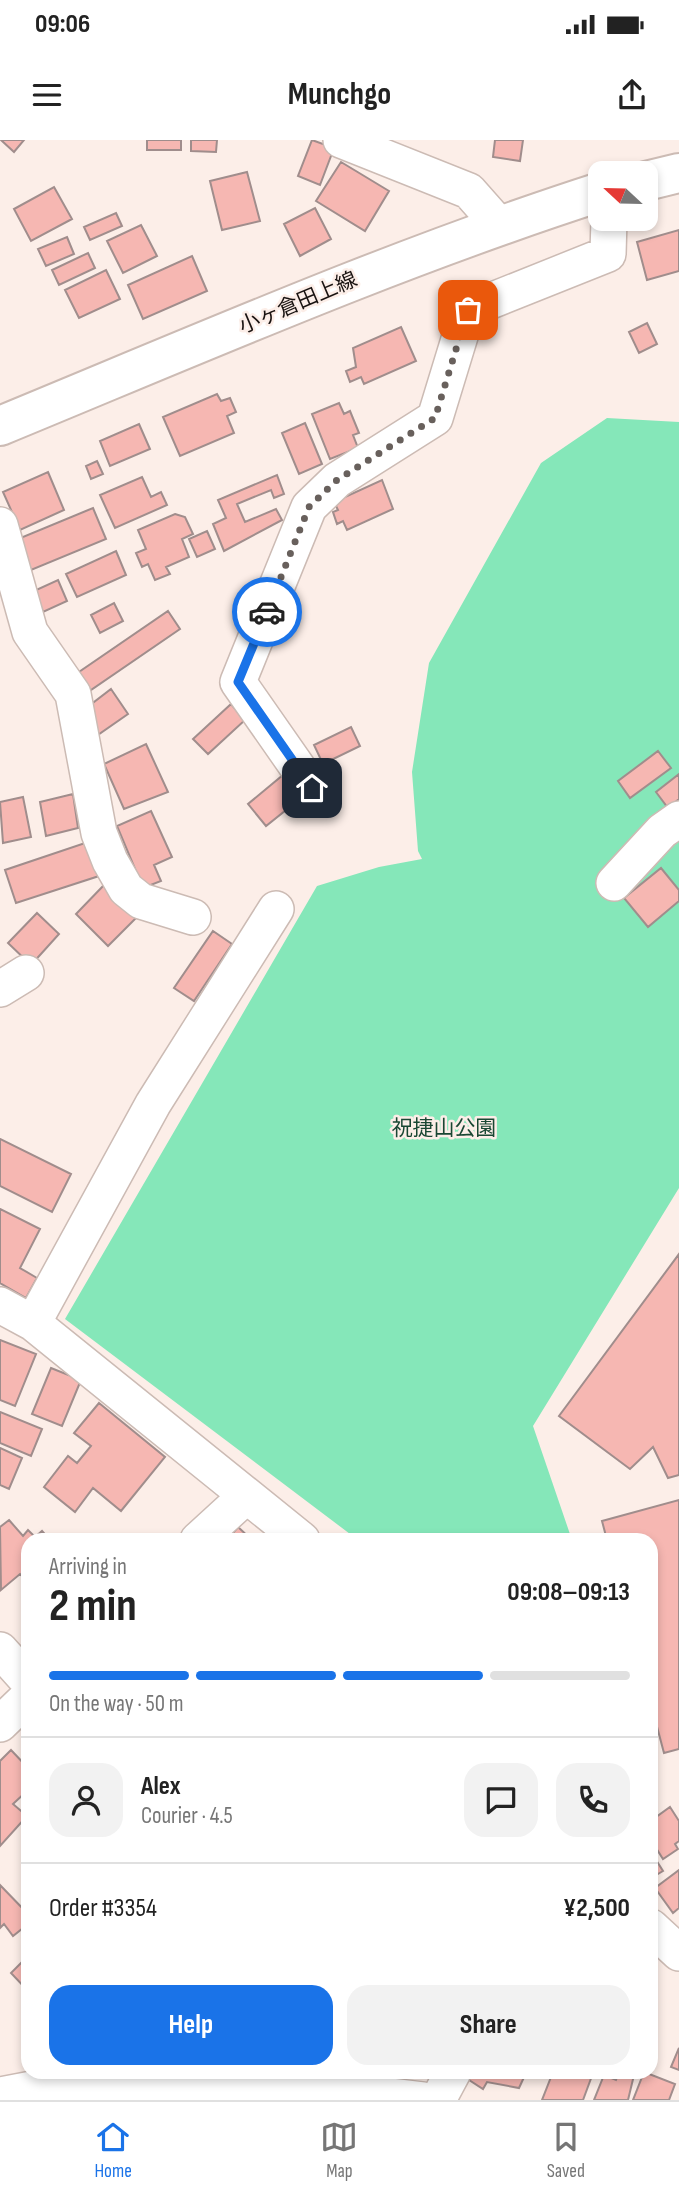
<!DOCTYPE html>
<meta charset="utf-8">
<style>
body{margin:0;font-family:"Sofia Sans Condensed","Noto Sans JP",sans-serif;background:#f2f2f2;color:#222;height:100vh;display:flex;flex-direction:column;font-size:26px;white-space:nowrap}
*{box-sizing:border-box;margin:0}
p{font-size:23px;color:#767676}
.icon{flex:none;width:38px;height:38px;fill:none;stroke:currentColor;stroke-width:2;stroke-linecap:round;stroke-linejoin:round}
.map{position:relative;flex:1;overflow:hidden}
.panel{position:absolute;left:21px;top:1393px;width:637px;height:546px;display:flex;flex-direction:column;background:#fff;border-radius:21px;box-shadow:0 4px 10px #0003}
.panel>*{flex:none}
.needle{width:46px;rotate:292deg}
.fabs{position:absolute;left:588px;top:21px;display:grid;gap:14px}
.fabs a{display:grid;place-items:center;width:70px;height:70px;border-radius:14px;background:#fff;box-shadow:0 4px 10px #0003;font-size:35px}
.pin{position:absolute;display:grid;place-items:center;width:60px;height:60px;color:#fff;margin:-30px;border-radius:14px;box-shadow:0 4px 10px #0006}
.courier{position:absolute;display:grid;place-items:center;width:70px;height:70px;margin:-35px;border:5px solid #1a73e8;border-radius:50%;background:#fff;color:#222;box-shadow:0 2px 9px #0007}
.head em{font-style:normal;font-weight:700}
.head div{display:flex;flex-direction:column-reverse}
.head{display:flex;align-items:center;justify-content:space-between;height:119px;padding:0 28px}
h1{font-size:46px;font-weight:700;line-height:52px}
.bar{display:grid;grid-template-columns:repeat(4,1fr);gap:10px 7px;align-content:center;height:84px;padding:0 28px}
.bar i{height:9px;border-radius:5px;background:#e0e0e0}
.bar .on{background:#1a73e8}
.bar p{grid-column:span 4}
.line{display:flex;align-items:center;gap:18px;padding:0 28px;border-top:2px solid #e0e0e0}
.line div{flex:1}
.round{display:grid;place-items:center;flex:none;width:74px;height:74px;border-radius:21px;background:#f2f2f2}
.action{display:flex;gap:14px;margin-top:auto;padding:14px 28px}
.action a{flex:1;height:80px;border-radius:21px;background:#1a73e8;color:#fff;font-size:28px;font-weight:700;line-height:80px;text-align:center}
.action a+a{background:#f2f2f2;color:#222}
.status{display:flex;justify-content:space-between;align-items:center;height:49px;padding:0 35px;background:#fff;direction:ltr}
.status svg{height:19px;fill:currentColor}
header{display:flex;justify-content:space-between;align-items:center;height:91px;padding:0 28px;background:#fff;font-size:32px;font-weight:700}
.dock{display:flex;justify-content:space-around;align-items:center;height:98px;border-top:2px solid #e0e0e0;background:#fff;font-size:19px;color:#767676}
.dock a{display:grid;justify-items:center;gap:4px}
.dock .on{color:#1a73e8}
.map>svg:first-child{display:block}
.green{fill:#85e7b9}
.building{fill:#f6b7b2;stroke:#a08d8c;stroke-width:2}
.lines{fill:none;stroke-linecap:round;stroke-linejoin:round}
.minor-casing{stroke:#ccbbb4;stroke-width:38}
.secondary-casing{stroke:#ccbbb4;stroke-width:42}
.minor{stroke:#fff;stroke-width:35}
.secondary{stroke:#fff;stroke-width:38}
.done{stroke:#68605c;stroke-width:7;stroke-dasharray:0 12.6}
.route{stroke:#1a73e8;stroke-width:9}
.labels{text-anchor:middle;dominant-baseline:central;stroke-width:5;stroke-linejoin:round;paint-order:stroke}
.street-label{font-size:21px;fill:#191311;stroke:#fceee8}
.park-label{font-size:21px;fill:#194733;stroke:#fceee8}
</style>
<div class="status"><b>09:06</b><svg viewBox="0 0 49 12"><path d="M0 12V9h3v3zM5 12V6h3v6zM10 12V3h3v9zM15 12V0h3v12zM26 1h20v11H26zM47 4h2v5h-2z"/></svg></div>
<header><svg class="icon" aria-label="menu" viewBox="0 0 24 24"><path d="M4 6h16M4 12h16M4 18h16"/></svg>Munchgo<svg class="icon" aria-label="share" viewBox="0 0 24 24"><path d="M12 15V3M7 8l5-5 5 5M5 13v7h14v-7"/></svg></header>
<div class="map">
<svg width="679" height="1960" viewBox="0 0 679 1960">
<rect width="100%" height="100%" fill="#fceee8"/>
<path class="green" d="M607 278 679 282V1048L533 1286 572 1400H358L65 1179 317 746 379 727 422 719 418 711 412 632 429 523 541 323Z"/>
<path class="building" d="M1 0H24L14 12Z
M147 0H181V10H147Z
M191 0H217L216 12 191 11Z
M312 0 334 8 320 45 298 36Z
M495 0H523L520 21 493 17Z
M341 22 389 51 365 91 316 61Z
M247 32 260 81 222 90 210 41Z
M54 47 72 79 31 101 14 69Z
M315 68 331 99 300 116 284 84Z
M116 73 122 86 90 100 84 87Z
M141 85 157 116 123 133 107 101Z
M679 90V131L647 140 637 102Z
M67 97 74 114 46 126 38 109Z
M88 113 95 128 59 145 52 130Z
M192 116 207 151 143 179 128 145Z
M106 130 120 159 79 178 65 150Z
M647 183 657 204 639 213 629 192Z
M401 187 416 221 364 244 361 237 350 242 346 231 356 227 353 208Z
M217 254 221 261 230 258 236 272 227 276 234 293 180 316 163 277Z
M339 263 344 274 350 271 359 293 353 295 358 308 330 319 312 274Z
M305 283 322 324 299 334 282 293Z
M139 284 150 309 110 326 100 301Z
M97 321 103 334 91 339 86 326Z
M48 332 64 370 20 390 3 352Z
M277 335 284 354 274 358 271 350 237 364 245 382 276 369 282 380 224 411 213 384 226 378 218 360Z
M142 337 151 357 161 352 167 365 115 388 100 355Z
M382 340 393 369 347 390 343 381 337 384 333 372 338 370 334 362Z
M93 368 106 399 31 430 18 399Z
M175 374 185 377 193 394 182 399 189 417 166 427 170 434 155 440 148 424 142 427 136 413 146 409 138 390Z
M207 391 215 409 197 417 189 399Z
M116 411 126 435 77 457 66 434Z
M58 440 67 461 43 472 34 451Z
M114 463 123 481 100 493 91 475Z
M168 471 180 489 88 552 76 534Z
M111 549 128 574 92 599 85 569Z
M231 564 245 580 208 614 193 599Z
M351 587 360 606 323 624 314 605Z
M146 604 168 652 124 669 104 624Z
M658 611 671 628 630 658 618 641Z
M679 634V659L668 668 656 652Z
M283 635 301 658 266 686 248 664Z
M73 654 78 688 46 696 40 662Z
M23 657 31 697 3 703 0 662Z
M151 671 172 717 154 725 161 741 143 748 117 686Z
M88 702 99 736 16 763 5 730Z
M661 728 679 750V761L648 787 624 758Z
M105 744 138 776 108 806 76 774Z
M37 773 59 794 31 825 8 803Z
M213 791 232 804 194 861 174 848Z
M0 999 71 1034 52 1072 0 1046Z
M0 1069 40 1089 20 1128 37 1138 26 1158 0 1143Z
M679 1114V1335L668 1338 653 1307 630 1329 559 1276Z
M0 1200 36 1214 15 1266 0 1260Z
M51 1228 81 1240 62 1286 32 1274Z
M99 1263 165 1317 121 1371 93 1348 75 1372 44 1347 68 1316 77 1323 91 1306 74 1293Z
M0 1272 42 1289 31 1316 0 1303Z
M0 1308 22 1318 9 1349 0 1345Z
M679 1360V1609L664 1613 651 1564V1400H607L602 1381Z
M9 1380 23 1396 28 1390 35 1397 42 1391 50 1400H28V1442L20 1434 1 1450 0 1387Z
M238 1387 252 1400H227Z
M11 1610 28 1628V1650L13 1664 27 1676 0 1706V1621Z
M670 1667 679 1681V1701L675 1704 678 1709 663 1719 651 1700V1669L656 1677Z
M651 1712 663 1731 651 1738Z
M679 1730V1768L673 1773 655 1748Z
M0 1745 28 1774V1784L13 1796 4 1784 0 1788Z
M28 1816V1851L11 1833Z
M679 1908V1930L671 1927Z
M374 1932H400L395 1943Z
M470 1932H537L536 1935H525L519 1948 487 1942 483 1949 466 1938Z
M553 1932 593 1933 583 1960H542Z
M619 1932 634 1935 628 1960H594L604 1935 616 1940Z
M644 1932 675 1944 669 1960H633Z"/>
<g class="lines">
<g class="minor-casing">
<path id="minor" d="M341 0 469 51 499 85
M0 385 30 492 73 554 99 693 110 721 126 749 141 761 193 777
M312 648 238 542 309 367 337 340 435 278 468 170 608 114 609 79
M614 743 662 691 679 679
M0 849 26 833
M0 1165 33 1183 302 1400
M33 1183 153 964 276 769
M198 1400 245 1357
M0 1510 28 1541
M0 1584 28 1557
M651 1787 679 1813
M0 1955 58 1944 142 1948 196 1944 306 1946 423 1960
M438 1960 453 1932"/>
</g>
<g class="secondary-casing">
<path id="secondary" d="M646 41 679 33
M0 286C199 204 395 118 600 52"/>
</g>
<use href="#minor" class="minor"/>
<use href="#secondary" class="secondary"/>
</g>
<g class="lines">
<path class="done" d="M267 472 309 367 337 340 435 278 468 170"/>
<path class="route" d="M267 472 238 542 312 648"/>
</g>
<g class="labels">
<g class="street-label">
<text transform="translate(298 163) rotate(-23)">小ヶ倉田上線</text>
</g>
<g class="park-label">
<text x="444" y="988">祝捷山公園</text>
</g>
</g>
</svg>
<div class="fabs">
<a><svg class="needle" viewBox="-14 -14 28 28"><path d="M0-13l5 13h-10z" fill="#e53935"/><path d="M0 13l5-13h-10z" fill="#767676"/></svg></a>
</div>
<div class="pin" style="left:468px;top:170px;background:#ea580c"><svg class="icon" aria-label="bag" viewBox="0 0 24 24"><path d="M5 8h14l-1 12H6zM9 8a3 3 0 0 1 6 0"/></svg></div>
<div class="pin" style="left:312px;top:648px;background:#1f2937"><svg class="icon" aria-label="home" viewBox="0 0 24 24"><path d="M3 11l9-7 9 7M6 9v11h12V9"/></svg></div>
<div class="courier" style="left:267px;top:472px"><svg class="icon" aria-label="car" viewBox="0 0 24 24"><path d="M5 17H2v-5l4-1 3-4h7l3 4 3 1v5h-3M9 17h6M6 11h13"/><circle cx="7" cy="17" r="2"/><circle cx="17" cy="17" r="2"/></svg></div>
<section class="panel">
<div class="head"><div><h1>2 min</h1><p>Arriving in</p></div><em>09:08–09:13</em></div>
<div class="bar"><i class="on"></i><i class="on"></i><i class="on"></i><i></i><p>On the way · 50 m</p></div>
<div class="line" style="height:126px"><a class="round"><svg class="icon" aria-label="person" viewBox="0 0 24 24"><circle cx="12" cy="8" r="4"/><path d="M4 21q1-7 8-7t8 7"/></svg></a><div><b>Alex</b><p>Courier · 4.5</p></div><a class="round"><svg class="icon" aria-label="chat" viewBox="0 0 24 24"><path d="M4 5h16v11H9l-5 4z"/></svg></a><a class="round"><svg class="icon" aria-label="phone" viewBox="0 0 24 24"><path d="M5 4h4l2 5-3 2q2 4 5 5l2-3 5 2v4C11 20 4 13 5 4z"/></svg></a></div>
<div class="line" style="height:91px"><div>Order #3354</div><b>¥2,500</b></div>
<div class="action"><a>Help</a><a>Share</a></div>
</section>
</div>
<nav class="dock">
<a class="on"><svg class="icon" aria-label="home" viewBox="0 0 24 24"><path d="M3 11l9-7 9 7M6 9v11h12V9"/></svg>Home</a>
<a><svg class="icon" aria-label="map" viewBox="0 0 24 24"><path d="M3 6l6-2 6 2 6-2v14l-6 2-6-2-6 2zM9 4v14M15 6v14"/></svg>Map</a>
<a><svg class="icon" aria-label="saved" viewBox="0 0 24 24"><path d="M7 4h10v16l-5-4-5 4z"/></svg>Saved</a>
</nav>
